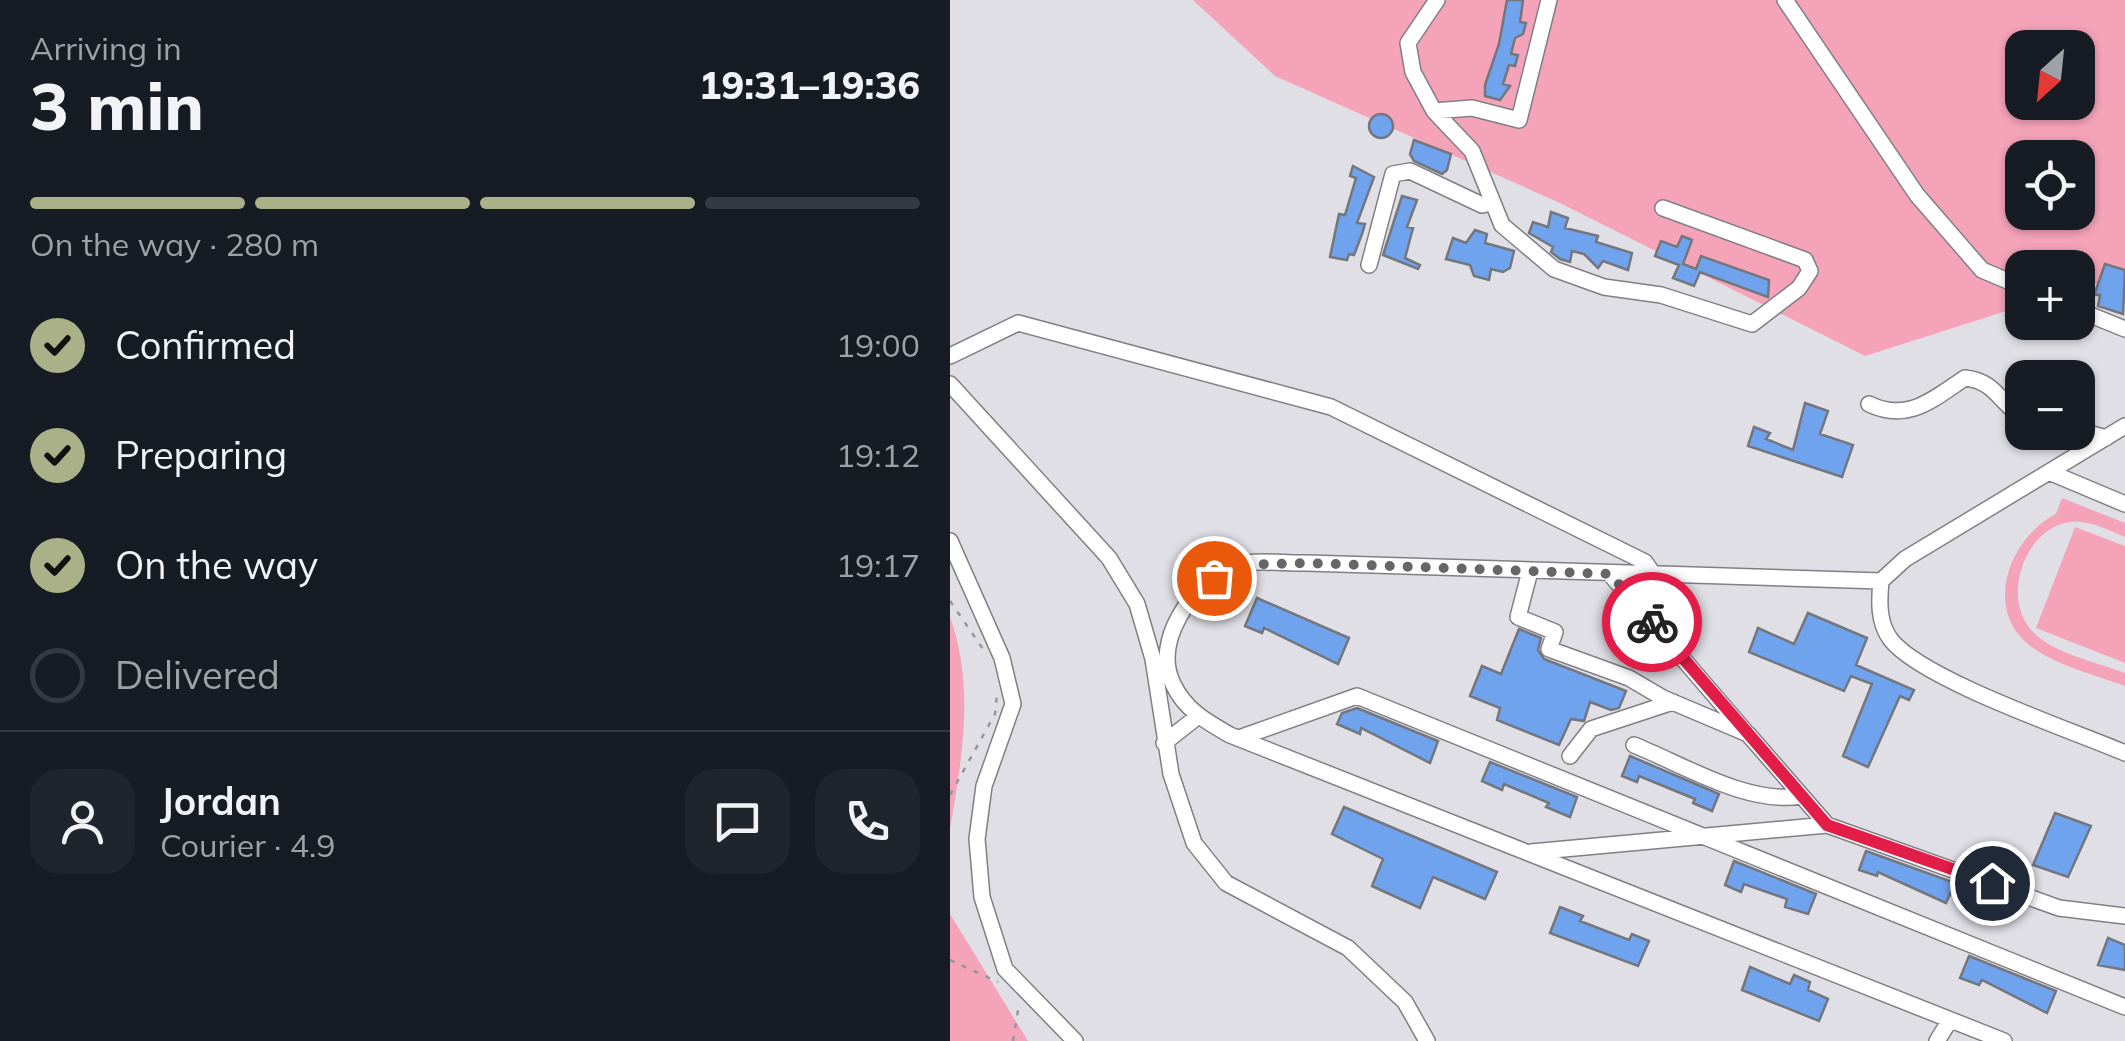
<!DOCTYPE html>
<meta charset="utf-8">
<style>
body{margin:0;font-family:Mulish,sans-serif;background:#20242c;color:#f1f3f6;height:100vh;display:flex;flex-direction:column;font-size:38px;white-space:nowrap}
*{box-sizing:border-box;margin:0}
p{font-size:32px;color:#9ea1a6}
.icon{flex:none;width:55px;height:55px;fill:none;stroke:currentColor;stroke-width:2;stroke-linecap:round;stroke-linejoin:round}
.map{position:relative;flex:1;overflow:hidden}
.drawer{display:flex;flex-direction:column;background:#171b24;width:950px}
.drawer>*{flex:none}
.needle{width:65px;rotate:207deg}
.buttons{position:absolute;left:1055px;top:30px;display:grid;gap:20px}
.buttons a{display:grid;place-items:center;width:90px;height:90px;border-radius:20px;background:#171b24;box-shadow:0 2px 8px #0004;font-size:50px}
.pin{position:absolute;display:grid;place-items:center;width:85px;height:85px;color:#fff;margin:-42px;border:5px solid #fff;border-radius:50%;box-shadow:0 2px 10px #0007}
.courier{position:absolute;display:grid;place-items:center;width:100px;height:100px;margin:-50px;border:8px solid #e11d48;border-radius:50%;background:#fff;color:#222;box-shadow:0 2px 12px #0007}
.overview em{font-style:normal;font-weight:800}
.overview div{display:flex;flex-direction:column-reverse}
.overview{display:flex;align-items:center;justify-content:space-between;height:170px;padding:0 30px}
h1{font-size:65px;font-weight:800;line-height:75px}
.bar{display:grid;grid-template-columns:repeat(4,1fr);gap:15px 10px;align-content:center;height:120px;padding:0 30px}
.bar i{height:12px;border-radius:8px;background:#363941}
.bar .current{background:#aab188}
.bar p{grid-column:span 4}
.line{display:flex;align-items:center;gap:25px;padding:0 30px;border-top:2px solid #363941}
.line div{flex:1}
.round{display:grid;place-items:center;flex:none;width:105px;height:105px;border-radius:30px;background:#20242c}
ol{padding:0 30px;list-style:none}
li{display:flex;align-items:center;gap:30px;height:110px}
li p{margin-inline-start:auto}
li .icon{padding:10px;border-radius:50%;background:#aab188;color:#111;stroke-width:4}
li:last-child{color:#9ea1a6}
li i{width:55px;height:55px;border:5px solid #363941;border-radius:50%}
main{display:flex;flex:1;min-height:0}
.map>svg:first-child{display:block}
.green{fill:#f5a3b8;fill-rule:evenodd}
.building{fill:#70a3ee;stroke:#73767c;stroke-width:2.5}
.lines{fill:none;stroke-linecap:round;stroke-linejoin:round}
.minor-casing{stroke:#807f86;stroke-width:18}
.path{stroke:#96959b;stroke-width:2.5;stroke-dasharray:5 8;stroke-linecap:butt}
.minor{stroke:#fff;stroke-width:15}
.done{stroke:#66656a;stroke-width:10;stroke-dasharray:0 18}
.route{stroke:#e11d48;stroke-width:12}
</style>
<main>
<section class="drawer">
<div class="overview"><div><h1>3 min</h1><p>Arriving in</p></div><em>19:31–19:36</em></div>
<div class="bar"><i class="current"></i><i class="current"></i><i class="current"></i><i></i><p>On the way · 280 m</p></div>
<ol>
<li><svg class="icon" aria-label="check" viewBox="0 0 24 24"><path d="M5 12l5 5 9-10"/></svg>Confirmed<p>19:00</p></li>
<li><svg class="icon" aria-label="check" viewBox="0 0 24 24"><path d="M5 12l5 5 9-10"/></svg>Preparing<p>19:12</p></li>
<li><svg class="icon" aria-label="check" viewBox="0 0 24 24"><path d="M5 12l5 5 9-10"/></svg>On the way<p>19:17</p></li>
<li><i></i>Delivered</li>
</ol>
<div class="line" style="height:180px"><a class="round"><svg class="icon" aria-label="person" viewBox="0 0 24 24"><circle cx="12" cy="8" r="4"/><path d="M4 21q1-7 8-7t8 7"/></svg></a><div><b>Jordan</b><p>Courier · 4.9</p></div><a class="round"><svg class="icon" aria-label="chat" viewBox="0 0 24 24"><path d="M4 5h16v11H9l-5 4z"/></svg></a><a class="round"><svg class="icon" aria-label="phone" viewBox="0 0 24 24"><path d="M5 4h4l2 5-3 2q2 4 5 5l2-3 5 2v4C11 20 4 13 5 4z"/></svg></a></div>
</section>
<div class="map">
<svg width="1175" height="1041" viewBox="0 0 1175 1041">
<rect width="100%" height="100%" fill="#e0dfe6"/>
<path class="green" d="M243 0H1175V274L1128 289V268H1072V306L915 356 610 203 325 76ZM1072 48H1128V102H1072ZM1072 158H1128V212H1072Z
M1112 498 1175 523V537C1161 531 1145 523 1130 522 1078 518 1048 596 1083 632 1105 654 1146 662 1175 673V686C1146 675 1107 666 1082 647 1031 610 1060 537 1106 514Z
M1125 527 1175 546V663L1086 628Z
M0 617C25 686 12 758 0 829Z
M0 914 78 1041H0Z"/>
<path class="building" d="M557 0H573L570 22 576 23 573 34 565 38 561 54 568 55 565 66 559 65 553 84 560 86 550 100 535 96V85L549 44Z
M419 126a12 12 0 1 1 24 0a12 12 0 1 1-24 0Z
M464 140 501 154 497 170 492 174 464 161 460 154Z
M403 166 424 177 407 223 415 224 412 234 404 255 399 254 397 260 380 257 389 214 395 215 406 178 400 176Z
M452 196 467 200 457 227 463 228 455 258 470 265 468 269 433 255Z
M601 212 618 218 615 228 648 236 646 242 682 253 678 270 653 261 648 268 634 254 622 251 620 262 610 259 601 252 603 247 579 233 583 222 598 227Z
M525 230 537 234 535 243 564 251 560 268 553 272 541 269 539 280 524 276 520 265 496 259 503 238 516 243Z
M732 236 742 240 733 264 746 269 751 256 819 280 818 297 750 272 744 286 723 278 729 265 705 256 711 241 727 247Z
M1155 264 1175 270 1173 314 1148 306 1150 295H1144Z
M855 403 878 411 870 434 903 445 892 477 798 446 804 427 820 433 816 439 843 450Z
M307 598 399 638 388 664 314 628 312 633 295 626Z
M858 613 917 638 906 665 964 690 959 700 950 696 918 767 893 756 922 684 901 676 894 691 799 652 808 628 844 644Z
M569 629 591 638 588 650 594 659 676 691 669 708 661 710 640 702 634 721 621 719 609 745 547 720 550 708 520 696 532 666 551 674Z
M407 708 488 741 480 763 411 728 410 734 387 724 392 713Z
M680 756 769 794 762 811 743 803 745 799 689 776 687 782 672 776Z
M540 762 627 797 620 817 596 807 599 803 554 784 552 790 532 781Z
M394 807 547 872 535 899 483 877 470 908 422 886 433 859 382 834Z
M1105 813 1141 826 1118 877 1083 865Z
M916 851 1005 883 996 903 928 872 927 876 909 870Z
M784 861 866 894 858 914 835 907 837 899 794 884 791 892 775 885Z
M610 907 633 916 630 921 679 940 682 934 699 941 688 966 600 933Z
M1158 938 1175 945V970L1148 965Z
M1019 956 1106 991 1097 1013 1032 980 1029 985 1010 978Z
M800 967 840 984 844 975 860 982 858 990 878 999 869 1021 792 990Z"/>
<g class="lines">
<g class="minor-casing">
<path id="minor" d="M487 0 458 43 463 72 484 111 522 151 552 225 604 269 654 287 711 295 802 324 849 288 860 271 855 260 713 208
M835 0 967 195 1032 270 1072 287
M484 111 522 108 569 120 599 0
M419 265 443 174 460 171 532 205 541 203
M1128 310 1175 329
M0 356 68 323 381 407 695 562 704 575
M0 384 159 558 187 604 203 659 221 774 244 843 276 883 398 948 455 1002 477 1041
M919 404C958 423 983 399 1015 378 1045 381 1049 402 1072 417
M1175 426 955 559 931 581C929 601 928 623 941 640 973 680 1121 730 1175 753
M1128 430 1156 438
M1099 472 1175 504
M0 541 52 658 63 704 34 786 27 839 32 897 55 969 125 1041
M580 571 568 617 605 632 599 649 679 678 713 698 798 734 877 825
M660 574 795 731
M931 581 357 563C335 564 298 558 279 567 242 586 202 641 223 684 235 710 257 722 280 735L1054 1041
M289 738 407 696 1175 1007
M214 743 247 717
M684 745C734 765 797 805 851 796
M620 756 641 729 723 702
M581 852 877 825 1109 908 1175 916
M987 1041 1000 1020"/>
</g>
<path class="path" d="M0 601 33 649
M0 795 45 714 47 695
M0 960 48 982
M63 1041 69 1004"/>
<use href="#minor" class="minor"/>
</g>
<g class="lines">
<path class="done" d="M264 578 282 565 357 563 660 574 702 622"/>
<path class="route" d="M702 622 877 825 1042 883"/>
</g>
</svg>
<div class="buttons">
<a><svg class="needle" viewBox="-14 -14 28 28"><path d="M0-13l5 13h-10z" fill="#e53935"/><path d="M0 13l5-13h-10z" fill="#9ea1a6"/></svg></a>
<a><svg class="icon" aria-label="locate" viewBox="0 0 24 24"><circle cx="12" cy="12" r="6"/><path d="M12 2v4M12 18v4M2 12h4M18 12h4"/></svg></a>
<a>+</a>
<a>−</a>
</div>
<div class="pin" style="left:264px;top:578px;background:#ea580c"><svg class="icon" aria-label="bag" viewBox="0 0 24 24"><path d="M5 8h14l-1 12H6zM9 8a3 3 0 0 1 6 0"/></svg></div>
<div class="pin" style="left:1042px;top:883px;background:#1f2937"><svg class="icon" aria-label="home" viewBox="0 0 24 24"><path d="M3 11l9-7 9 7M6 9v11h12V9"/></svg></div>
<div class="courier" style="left:702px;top:622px"><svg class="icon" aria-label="bike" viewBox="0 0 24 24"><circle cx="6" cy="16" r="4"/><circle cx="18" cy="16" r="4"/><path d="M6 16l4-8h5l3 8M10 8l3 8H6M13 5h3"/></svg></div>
</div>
</main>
